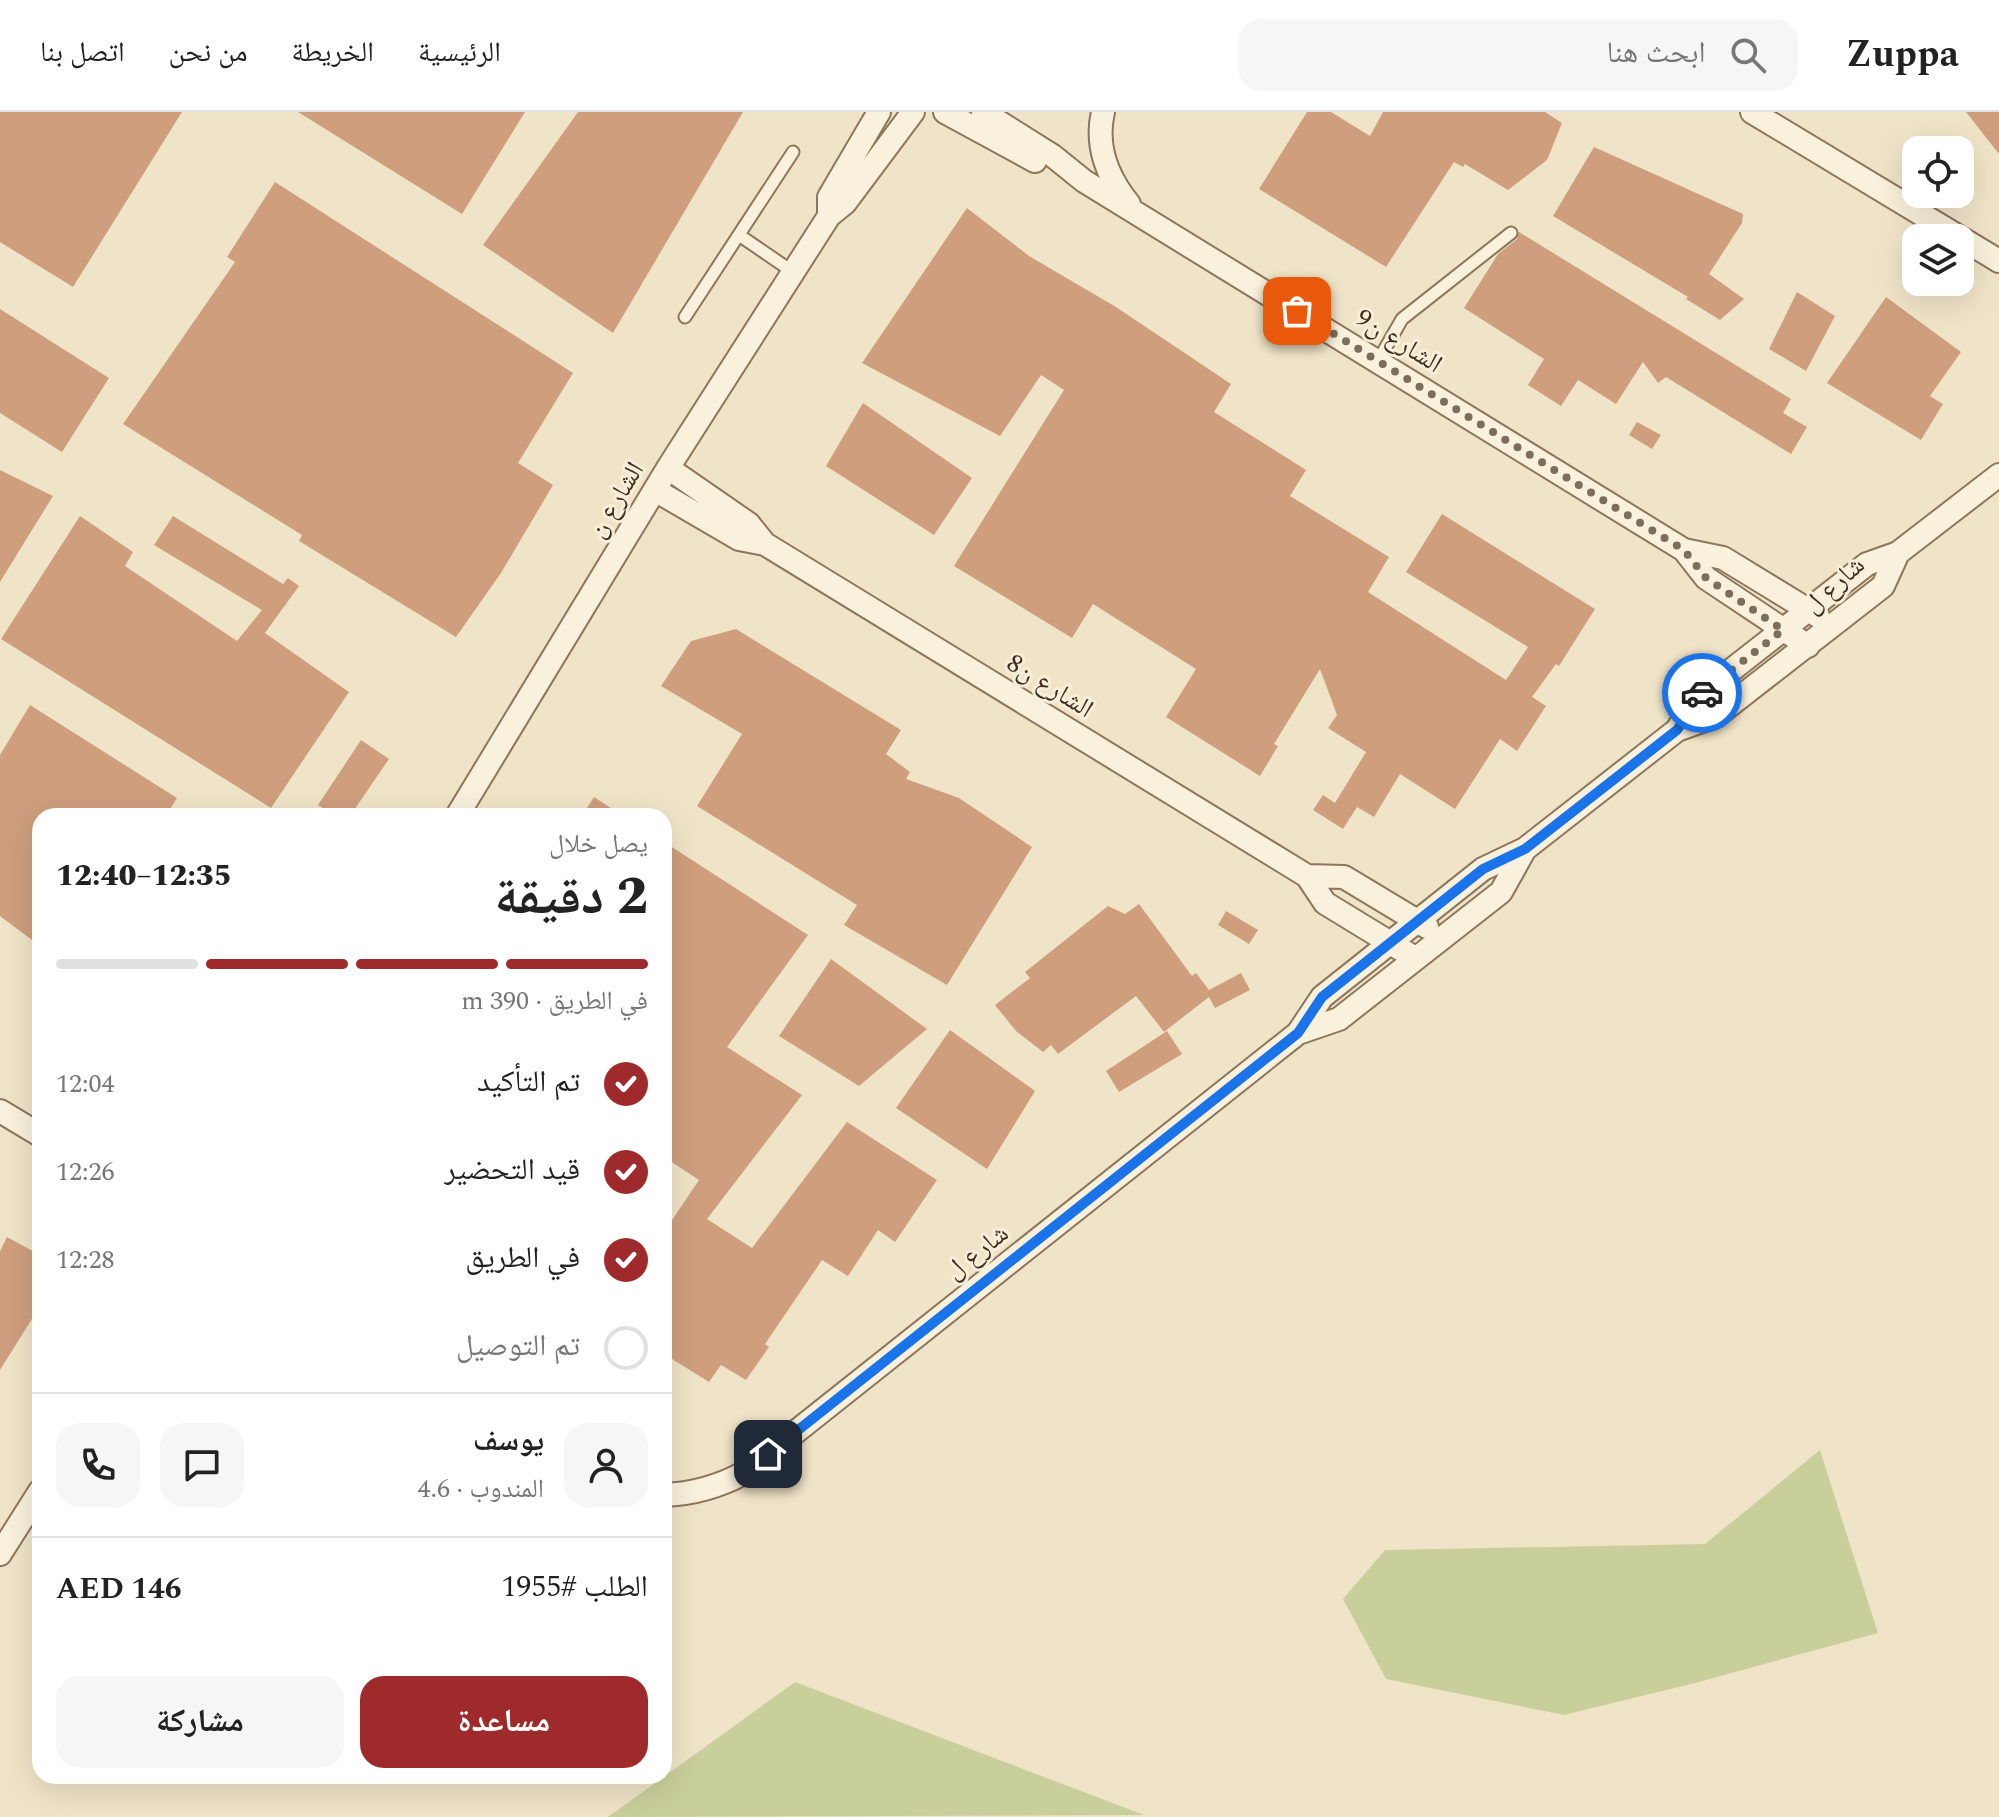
<!DOCTYPE html>
<html lang="ar">
<meta charset="utf-8">
<style>
body{margin:0;font-family:Spectral,"Noto Naskh Arabic",serif;background:#f6f6f6;color:#222;direction:rtl;height:100vh;display:flex;flex-direction:column;font-size:30px;white-space:nowrap}
*{box-sizing:border-box;margin:0}
p{font-size:26px;color:#767676}
.icon{flex:none;width:44px;height:44px;fill:none;stroke:currentColor;stroke-width:2;stroke-linecap:round;stroke-linejoin:round}
.map{position:relative;flex:1;overflow:hidden;direction:ltr}
.sheet{position:absolute;left:32px;top:696px;width:640px;height:976px;display:flex;flex-direction:column;background:#fff;border-radius:24px;box-shadow:0 8px 32px #0002;direction:rtl}
.sheet>*{flex:none}
.fabs{position:absolute;left:1902px;top:24px;display:grid;gap:16px}
.fabs a{display:grid;place-items:center;width:72px;height:72px;border-radius:16px;background:#fff;box-shadow:0 8px 32px #0002;font-size:40px}
.pin{position:absolute;display:grid;place-items:center;width:68px;height:68px;color:#fff;margin:-34px;border-radius:16px;box-shadow:0 4px 12px #0006}
.courier{position:absolute;display:grid;place-items:center;width:80px;height:80px;margin:-40px;border:6px solid #1a73e8;border-radius:50%;background:#fff;color:#222;box-shadow:0 2px 10px #0007}
.summary em{font-style:normal;font-weight:800}
.summary div{display:flex;flex-direction:column-reverse}
.summary{display:flex;align-items:center;justify-content:space-between;height:136px;padding:0 24px}
h1{font-size:52px;font-weight:800;line-height:60px}
.bar{display:grid;grid-template-columns:repeat(4,1fr);gap:12px 8px;align-content:center;height:96px;padding:0 24px}
.bar i{height:10px;border-radius:6px;background:#e0e0e0}
.bar .selected{background:#9e2a2b}
.bar p{grid-column:span 4}
.line{display:flex;align-items:center;gap:20px;padding:0 24px;border-top:2px solid #e0e0e0}
.line div{flex:1}
.round{display:grid;place-items:center;flex:none;width:84px;height:84px;border-radius:24px;background:#f6f6f6}
ol{padding:0 24px;list-style:none}
li{display:flex;align-items:center;gap:24px;height:88px}
li p{margin-inline-start:auto}
li .icon{padding:8px;border-radius:50%;background:#9e2a2b;color:#fff;stroke-width:4}
li:last-child{color:#767676}
li i{width:44px;height:44px;border:4px solid #e0e0e0;border-radius:50%}
.primary-button{display:flex;gap:16px;margin-top:auto;padding:16px 24px}
.primary-button a{flex:1;height:92px;border-radius:24px;background:#9e2a2b;color:#fff;font-size:32px;font-weight:800;line-height:92px;text-align:center}
.primary-button a+a{background:#f6f6f6;color:#222}
header{display:flex;align-items:center;gap:48px;box-sizing:border-box;height:112px;padding:0 40px;background:#fff;border-bottom:2px solid #e0e0e0}
header strong{font-size:38px}
nav{display:flex;gap:44px;margin-inline-start:auto;font-size:28px}
.search{width:560px;height:72px;background:#f6f6f6;display:flex;align-items:center;gap:20px;box-sizing:border-box;padding:0 28px;border-radius:24px;color:#767676;font-size:30px}
.map>svg:first-child{display:block}
.green{fill:#c9cf9b}
.building{fill:#cf9f7d}
.lines{fill:none;stroke-linecap:round;stroke-linejoin:round}
.lane-casing{stroke:#8d765c;stroke-width:15}
.street-casing{stroke:#8d765c;stroke-width:26}
.lane{stroke:#faf1dc;stroke-width:11}
.street{stroke:#faf1dc;stroke-width:22}
.done{stroke:#7c6e5b;stroke-width:8;stroke-dasharray:0 14.4}
.route{stroke:#1a73e8;stroke-width:10}
.labels{text-anchor:middle;dominant-baseline:central;stroke-width:6;stroke-linejoin:round;paint-order:stroke}
.street-label{font-size:26px;fill:#3d2e20;stroke:#f7eed8}
</style>
<header>
<strong>Zuppa</strong>
<div class="search"><svg class="icon" aria-label="search" viewBox="0 0 24 24"><circle cx="10" cy="10" r="6"/><path d="M15 15l6 6"/></svg>ابحث هنا</div>
<nav><a>الرئيسية</a><a>الخريطة</a><a>من نحن</a><a>اتصل بنا</a></nav>
</header>
<div class="map">
<svg width="1999" height="1705" viewBox="0 0 1999 1705">
<rect width="100%" height="100%" fill="#f0e4c8"/>
<path class="green" d="M1820 1338 1878 1521 1695 1571 1564 1603 1386 1567 1343 1487 1385 1438 1705 1432Z
M795 1570 1144 1703 608 1705Z"/>
<path class="building" d="M0 0H182L73 175 0 130Z
M298 0H525L462 102Z
M578 0H743L613 221 483 133Z
M1307 0H1331L1370 24 1383 0H1545L1562 11 1547 48 1508 78 1465 52 1463 55 1454 50 1386 155 1259 77Z
M1966 0H1999V42Z
M1594 35 1743 102 1742 111 1709 162 1744 187 1720 208 1686 187 1688 185 1553 104Z
M275 70 573 261 518 351 553 373 501 461 456 525 299 429 302 423 123 312 235 150 227 145Z
M967 96 1029 144 1116 195 1231 272 1214 300 1306 358 1290 384 1389 445 1368 480 1506 568 1528 535 1406 460 1442 402 1595 497 1559 554 1556 552 1532 585 1546 594 1517 639 1500 627 1455 697 1400 662 1374 705 1357 695 1343 717 1313 698 1323 683 1335 691 1366 640 1328 616 1337 603 1320 557 1274 632 1278 634 1260 664 1166 605 1196 557 1093 492 1072 526 954 454 1064 278 1041 263 1000 324 862 251Z
M1519 120 1791 287 1783 301 1807 315 1791 342 1666 265 1658 271 1643 250 1616 292 1578 268 1561 294 1528 273 1544 247 1464 196 1498 142 1517 127Z
M1797 180 1835 204 1806 259 1769 237Z
M1886 185 1961 240 1930 284 1943 292 1921 328 1827 271Z
M0 197 109 266 62 340 0 301Z
M863 291 972 366 934 423 826 354Z
M1637 310 1661 323 1652 337 1629 323Z
M0 358 53 384 0 470Z
M80 404 133 440 125 454 237 529 262 498 154 433 173 404 283 472 288 466 299 474 265 521 349 580 271 696 1 527Z
M736 517 901 618 886 642 910 660 906 667 959 686 1032 735 947 873 844 813 857 793 697 694 742 622 661 574 691 529Z
M30 593 177 686 166 704H40V834L0 804V643Z
M361 628 389 647 350 704H335L318 693Z
M594 685 623 704H582Z
M664 730 808 823 727 935 802 983 707 1107 752 1136 847 1010 937 1068 895 1130 878 1118 848 1164 822 1148 765 1232 769 1235 746 1268 721 1253 709 1270 664 1242V1120L699 1068 664 1045Z
M1139 792 1192 864 1196 861 1209 878 1241 861 1250 878 1215 896 1209 885 1164 920 1136 884 1058 942 1051 933 1043 940 1016 919 995 893 1030 866 1025 860 1108 794 1125 802Z
M1226 799 1258 818 1249 832 1218 813Z
M831 847 927 917 859 974 779 924Z
M950 918 1035 979 987 1057 896 996Z
M1167 919 1182 942 1119 980 1106 959Z
M7 1125 40 1143V1194L0 1258V1139Z"/>
<g class="lines">
<g class="lane-casing">
<path id="lane" d="M739 123 793 160
M685 205 793 40
M1378 249 1402 207 1511 121"/>
</g>
<g class="street-casing">
<path id="street" d="M945 0 1035 49
M983 0 1053 44 1084 69 1684 438 1706 466 1808 534
M1103 0C1095 34 1108 66 1129 92
M1752 0 1999 149
M829 104V85L879 0
M668 356 749 412 765 432 1307 764 1325 791 1415 846
M655 378 739 427 765 432
M1684 438 1723 446 1818 504
M1677 618 1697 585 1867 452 1898 441 1999 363
M457 704 668 356 829 104 845 91 913 0
M1307 764 1344 765 1427 815
M1298 921 1339 907 1501 780 1525 737
M0 999 40 1023
M664 1383C694 1382 718 1375 744 1361L1298 921 1322 885 1483 757 1525 737 1677 618 1716 604 1883 474 1898 441
M0 1442 40 1379"/>
</g>
<use href="#lane" class="lane"/>
<use href="#street" class="street"/>
</g>
<g class="lines">
<path class="done" d="M1297 199 1684 438 1706 466 1783 518 1702 581"/>
<path class="route" d="M768 1342 1298 921 1322 885 1483 757 1525 737 1677 618 1702 581"/>
</g>
<g class="labels">
<g class="street-label">
<text transform="translate(1399 229) rotate(32)">الشارع ن9</text>
<text transform="translate(616 388) rotate(-59)">الشارع ن</text>
<text transform="translate(1834 473) rotate(-42)">شارع ل</text>
<text transform="translate(1050 574) rotate(32)">الشارع ن8</text>
<text transform="translate(977 1140) rotate(-38)">شارع ل</text>
</g>
</g>
</svg>
<div class="fabs">
<a><svg class="icon" aria-label="locate" viewBox="0 0 24 24"><circle cx="12" cy="12" r="6"/><path d="M12 2v4M12 18v4M2 12h4M18 12h4"/></svg></a>
<a><svg class="icon" aria-label="layers" viewBox="0 0 24 24"><path d="M12 4l9 5-9 5-9-5zM3 14l9 5 9-5"/></svg></a>
</div>
<div class="pin" style="left:1297px;top:199px;background:#ea580c"><svg class="icon" aria-label="bag" viewBox="0 0 24 24"><path d="M5 8h14l-1 12H6zM9 8a3 3 0 0 1 6 0"/></svg></div>
<div class="pin" style="left:768px;top:1342px;background:#1f2937"><svg class="icon" aria-label="home" viewBox="0 0 24 24"><path d="M3 11l9-7 9 7M6 9v11h12V9"/></svg></div>
<div class="courier" style="left:1702px;top:581px"><svg class="icon" aria-label="car" viewBox="0 0 24 24"><path d="M5 17H2v-5l4-1 3-4h7l3 4 3 1v5h-3M9 17h6M6 11h13"/><circle cx="7" cy="17" r="2"/><circle cx="17" cy="17" r="2"/></svg></div>
<section class="sheet">
<div class="summary"><div><h1>2 دقيقة</h1><p>يصل خلال</p></div><em>12:35–12:40</em></div>
<div class="bar"><i class="selected"></i><i class="selected"></i><i class="selected"></i><i></i><p>في الطريق · 390 m</p></div>
<ol>
<li><svg class="icon" aria-label="check" viewBox="0 0 24 24"><path d="M5 12l5 5 9-10"/></svg>تم التأكيد<p>12:04</p></li>
<li><svg class="icon" aria-label="check" viewBox="0 0 24 24"><path d="M5 12l5 5 9-10"/></svg>قيد التحضير<p>12:26</p></li>
<li><svg class="icon" aria-label="check" viewBox="0 0 24 24"><path d="M5 12l5 5 9-10"/></svg>في الطريق<p>12:28</p></li>
<li><i></i>تم التوصيل</li>
</ol>
<div class="line" style="height:144px"><a class="round"><svg class="icon" aria-label="person" viewBox="0 0 24 24"><circle cx="12" cy="8" r="4"/><path d="M4 21q1-7 8-7t8 7"/></svg></a><div><b>يوسف</b><p>المندوب · 4.6</p></div><a class="round"><svg class="icon" aria-label="chat" viewBox="0 0 24 24"><path d="M4 5h16v11H9l-5 4z"/></svg></a><a class="round"><svg class="icon" aria-label="phone" viewBox="0 0 24 24"><path d="M5 4h4l2 5-3 2q2 4 5 5l2-3 5 2v4C11 20 4 13 5 4z"/></svg></a></div>
<div class="line" style="height:104px"><div>الطلب #1955</div><b>AED 146</b></div>
<div class="primary-button"><a>مساعدة</a><a>مشاركة</a></div>
</section>
</div>
